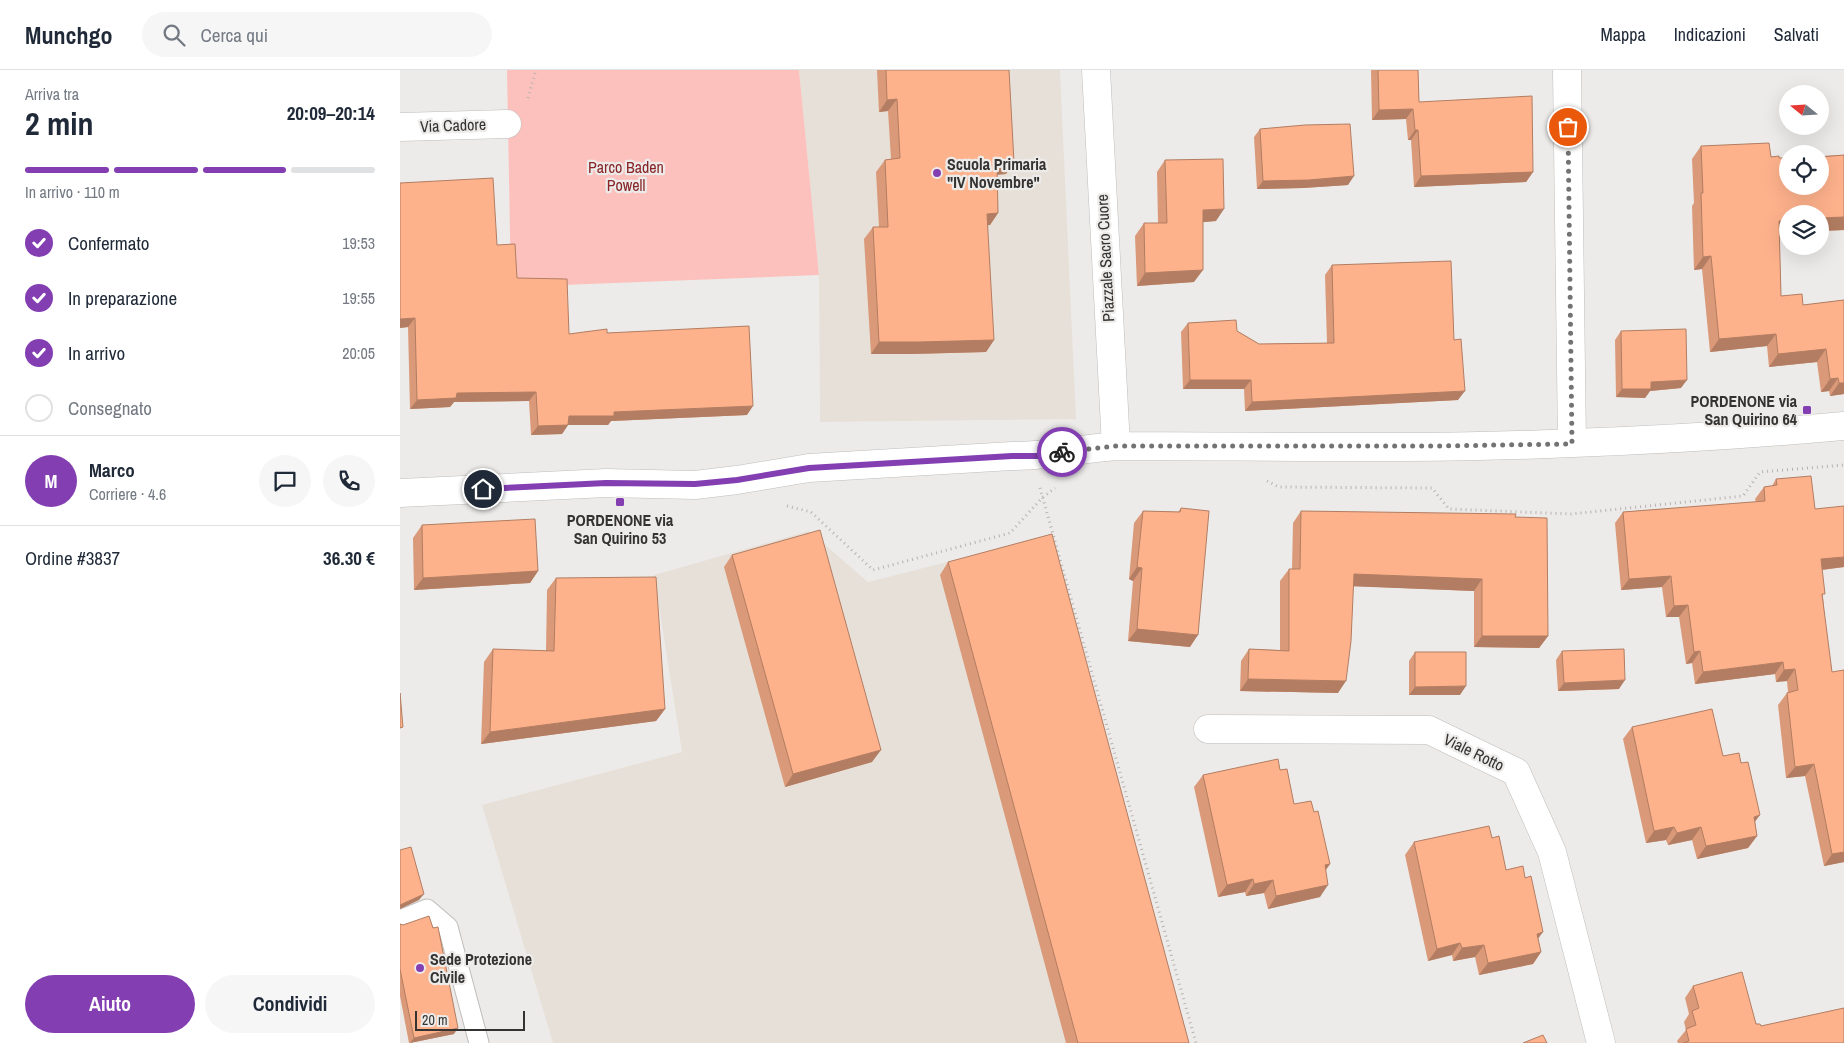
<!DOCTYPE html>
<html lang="it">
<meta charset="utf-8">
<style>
body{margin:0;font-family:"Archivo Narrow",sans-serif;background:#f6f6f7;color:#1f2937;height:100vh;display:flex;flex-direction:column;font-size:19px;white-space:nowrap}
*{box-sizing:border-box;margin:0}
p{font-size:16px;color:#747a83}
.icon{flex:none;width:28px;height:28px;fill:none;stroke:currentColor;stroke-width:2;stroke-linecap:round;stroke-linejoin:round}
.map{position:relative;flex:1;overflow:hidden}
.side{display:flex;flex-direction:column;background:#fff;width:400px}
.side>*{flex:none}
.needle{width:32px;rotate:288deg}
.fabs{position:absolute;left:1379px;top:15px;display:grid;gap:10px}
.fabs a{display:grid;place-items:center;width:50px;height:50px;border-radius:50%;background:#fff;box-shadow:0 5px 20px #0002;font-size:25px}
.scale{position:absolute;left:15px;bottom:12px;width:110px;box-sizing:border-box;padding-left:5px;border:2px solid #343332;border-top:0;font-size:14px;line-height:18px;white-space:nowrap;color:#343332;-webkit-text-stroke:4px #edebe9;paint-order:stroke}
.pin{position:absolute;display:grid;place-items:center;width:42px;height:42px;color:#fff;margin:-21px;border:2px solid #fff;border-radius:50%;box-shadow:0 1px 5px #0007}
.courier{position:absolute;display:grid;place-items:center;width:50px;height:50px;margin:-25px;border:4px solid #833fb2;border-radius:50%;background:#fff;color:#222;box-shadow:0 1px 6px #0007}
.headline em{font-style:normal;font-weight:800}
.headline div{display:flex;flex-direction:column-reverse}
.headline{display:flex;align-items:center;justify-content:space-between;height:85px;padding:0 25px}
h1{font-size:32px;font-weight:800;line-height:38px}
.bar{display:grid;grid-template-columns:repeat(4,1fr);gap:8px 5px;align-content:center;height:60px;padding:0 25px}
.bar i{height:6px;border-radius:4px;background:#e0e1e3}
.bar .current{background:#833fb2}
.bar p{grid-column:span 4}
.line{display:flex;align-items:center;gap:12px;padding:0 25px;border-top:1px solid #e0e1e3}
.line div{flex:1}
.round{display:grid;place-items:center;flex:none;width:52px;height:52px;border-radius:26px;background:#f6f6f7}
ol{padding:0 25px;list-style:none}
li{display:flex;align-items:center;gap:15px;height:55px}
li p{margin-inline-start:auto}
li .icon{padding:5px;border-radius:50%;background:#833fb2;color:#fff;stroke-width:4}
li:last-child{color:#747a83}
li i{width:28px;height:28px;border:2px solid #e0e1e3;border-radius:50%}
.primary-button{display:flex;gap:10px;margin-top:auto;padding:10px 25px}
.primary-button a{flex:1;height:58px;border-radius:30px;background:#833fb2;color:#fff;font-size:20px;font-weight:800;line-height:58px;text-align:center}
.primary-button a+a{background:#f6f6f7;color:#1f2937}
header{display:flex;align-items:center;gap:30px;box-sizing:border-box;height:70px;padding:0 25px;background:#fff;border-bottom:1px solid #e0e1e3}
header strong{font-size:24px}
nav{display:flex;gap:28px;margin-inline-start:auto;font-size:18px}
.search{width:350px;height:45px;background:#f6f6f7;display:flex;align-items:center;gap:12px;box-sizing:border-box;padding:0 18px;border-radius:28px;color:#747a83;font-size:19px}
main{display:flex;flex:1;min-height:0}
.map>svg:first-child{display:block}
.built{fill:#e7e0d8}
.green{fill:#fcc1bd}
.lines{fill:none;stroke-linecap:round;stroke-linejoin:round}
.service-casing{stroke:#bfbdbb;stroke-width:21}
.minor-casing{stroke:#bfbdbb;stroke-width:29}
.path{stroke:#b5b3b1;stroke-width:3;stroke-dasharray:1 4;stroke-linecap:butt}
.service{stroke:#fff;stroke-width:19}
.minor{stroke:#fff;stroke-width:28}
.wall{fill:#da9978}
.shaded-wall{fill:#b27d62}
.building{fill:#feb28c;stroke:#b27d62}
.done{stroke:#757372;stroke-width:5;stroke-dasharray:0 9}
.route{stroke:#833fb2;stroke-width:6}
.poi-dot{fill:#833fb2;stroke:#edebe9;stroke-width:2}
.labels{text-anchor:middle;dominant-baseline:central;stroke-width:4.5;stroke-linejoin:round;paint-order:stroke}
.street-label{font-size:16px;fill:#343332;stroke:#edebe9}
.poi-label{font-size:16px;font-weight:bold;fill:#343332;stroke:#edebe9;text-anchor:start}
.park-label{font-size:16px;fill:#872529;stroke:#edebe9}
</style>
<header>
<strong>Munchgo</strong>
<div class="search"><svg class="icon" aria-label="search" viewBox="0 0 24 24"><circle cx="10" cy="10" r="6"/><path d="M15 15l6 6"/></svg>Cerca qui</div>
<nav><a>Mappa</a><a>Indicazioni</a><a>Salvati</a></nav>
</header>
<main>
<section class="side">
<div class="headline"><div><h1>2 min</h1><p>Arriva tra</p></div><em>20:09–20:14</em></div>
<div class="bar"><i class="current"></i><i class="current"></i><i class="current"></i><i></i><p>In arrivo · 110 m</p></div>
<ol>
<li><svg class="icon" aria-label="check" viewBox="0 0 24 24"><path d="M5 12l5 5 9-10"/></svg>Confermato<p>19:53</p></li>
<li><svg class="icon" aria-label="check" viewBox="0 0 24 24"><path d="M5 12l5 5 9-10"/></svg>In preparazione<p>19:55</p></li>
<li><svg class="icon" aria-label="check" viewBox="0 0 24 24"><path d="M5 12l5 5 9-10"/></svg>In arrivo<p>20:05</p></li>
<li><i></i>Consegnato</li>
</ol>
<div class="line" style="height:90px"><b class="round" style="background:#833fb2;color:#fff">M</b><div><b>Marco</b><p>Corriere · 4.6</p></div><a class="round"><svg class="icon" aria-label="chat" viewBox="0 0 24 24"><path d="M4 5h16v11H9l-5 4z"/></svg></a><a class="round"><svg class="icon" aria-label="phone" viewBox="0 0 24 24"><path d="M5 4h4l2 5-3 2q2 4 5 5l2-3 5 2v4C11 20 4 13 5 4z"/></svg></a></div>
<div class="line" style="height:65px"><div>Ordine #3837</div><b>36.30 €</b></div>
<div class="primary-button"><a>Aiuto</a><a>Condividi</a></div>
</section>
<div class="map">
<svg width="1444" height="973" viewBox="0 0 1444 973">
<rect width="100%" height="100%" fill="#edebe9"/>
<path class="built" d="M399 0H660L676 349 420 352 419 205Z
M409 461 468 512 646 467 773 973H153L82 735 282 682 254 505Z"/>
<path class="green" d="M107 0H399L419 205 111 217Z"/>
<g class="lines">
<g class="service-casing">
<path id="service" d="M0 850 27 839 48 857 79 973"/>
</g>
<g class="minor-casing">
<path id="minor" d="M696 0 716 376
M1167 0 1172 373
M0 57 107 54
M0 423 206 413 295 415 337 410 409 398 612 386C647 386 681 379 716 376 868 376 1021 380 1173 373 1263 370 1354 364 1444 356
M808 659 1029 660 1116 702 1152 782 1201 973"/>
</g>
<path class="path" d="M128 28 136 0
M867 411 879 417 1032 418 1049 439 1171 444 1343 426 1360 402 1444 395
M640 418 796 973
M387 436 411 442 473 500 610 463 643 427 655 418"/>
<use href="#service" class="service"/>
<use href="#minor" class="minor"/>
</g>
<path class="wall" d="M477 0H609L606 104 597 105 598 143 590 155H587L594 270 586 282 511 284H471L464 169 473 157H479L476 102 485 90 491 89 488 41 479 42Z
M971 0H1018L1019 32 1133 102 1126 112 1014 117 1011 70H1008L1006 49 972 50Z
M860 59 948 115 903 118 857 119 854 67Z
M1301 76 1379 88 1444 85V160L1379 163 1381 226 1403 235 1444 230V324L1430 326 1429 321 1421 322 1417 292 1369 297 1367 276 1310 282 1302 199 1294 200 1292 136 1294 133 1292 89Z
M765 90 816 151 803 152 794 212 737 216 735 166 744 153H758L757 102Z
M97 175 117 208 169 264 207 263 347 345 211 351 208 355H168L162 364 131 365 129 331 54 332 50 337 10 339 8 257 0 258Z
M932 195 1054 270 1058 330 845 341 844 319H783L781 262 788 253 837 261 859 274 927 273 925 205Z
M1221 261 1281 318 1250 321 1245 328 1216 327 1215 270Z
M1376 409 1415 439 1444 497 1422 500 1423 527 1444 792 1424 796 1405 706 1386 708 1378 635 1387 623 1388 622 1387 611 1376 612 1375 604 1295 614 1292 593 1286 594 1279 547H1266L1262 517 1221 520 1215 453 1223 442 1356 432 1355 429 1364 417 1372 416Z
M781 438 790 577 728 571 733 511 729 509 734 453 743 441 778 442Z
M901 441 1115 447 1148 566 1139 578 1074 577V521L953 516 938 623 840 621 841 591 849 579 880 580V511L889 499H892L893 453Z
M22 455 138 501 130 513 14 520 13 468Z
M332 485 472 692 385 717 324 497Z
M548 492 789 973H666L540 505Z
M156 508 265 639 256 651 81 674 84 592 93 579 146 581 147 520Z
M1162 581 1219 619 1158 621 1156 590Z
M1015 582 1060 625H1009V591Z
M1232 657 1323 686 1355 752 1357 766 1348 778 1297 789 1292 770 1268 775 1266 770 1246 773 1223 669Z
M880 700 894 734 930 794 926 800 920 827 868 839 864 823 846 826 845 822 818 827 794 717 803 705Z
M1092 768 1106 800 1138 869 1141 882 1133 894 1079 905 1075 887 1053 891 1052 885 1028 891 1005 785 1014 772Z
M0 854 54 964 9 973 0 926Z
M1293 916 1361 956 1444 973H1278L1277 971 1286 960 1284 952 1289 944 1285 928Z"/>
<path class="shaded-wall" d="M497 29 488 41 479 42 487 30Z
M1013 39 1006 49 972 50 979 40Z
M1015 60H1018L1011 70H1008Z
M614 92 606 104 588 105 597 93Z
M1133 102 1126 112 1014 117 1021 106Z
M954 106 948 115 903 118 857 119 863 111Z
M824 139 816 151 794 153 803 140Z
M598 143 590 155 578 156 587 144Z
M1444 147V160L1420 161V148Z
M1388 150V163H1370L1379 151Z
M1311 186 1302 199 1294 200 1303 187Z
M803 200 794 212 737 216 745 203Z
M15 248 8 257 0 258V249Z
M1376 264 1367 276 1310 282 1319 269Z
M594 270 586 282 511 284H471L479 272Z
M1426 279 1417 292 1369 297 1378 284Z
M1438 308 1429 321 1421 322 1430 309Z
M790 310H851L844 319H783Z
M1287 310 1281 318 1250 321 1245 328 1216 327 1222 319 1251 312Z
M1439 313H1444V324L1430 326Z
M1065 321 1058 330 845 341 852 332Z
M136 322 129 331 54 332 50 337 10 339 17 330 57 323Z
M353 336 347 345 211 351 208 355H168L162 364 131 365 138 356 169 346 214 342Z
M1444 487V497L1412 501 1421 489Z
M737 497 742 498 733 511 729 509Z
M138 501 130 513 14 520 23 508Z
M954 504 1082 509 1074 521 946 516Z
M1271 506 1262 517 1221 520 1229 509Z
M1288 535 1279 547H1266L1274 536Z
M737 559 798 565 790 577 728 571Z
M1082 566H1148L1139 578 1074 577Z
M1300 581 1292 593 1286 594 1294 582Z
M1383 592 1375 604 1295 614 1303 602Z
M1395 599 1387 611 1376 612 1384 600Z
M848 609 946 611 938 623 840 621Z
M1225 610 1219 619 1158 621 1164 613Z
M1066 616 1060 625H1009L1015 617Z
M265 639 256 651 81 674 90 662Z
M481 680 472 692 385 717 393 704Z
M1414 694 1405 706 1386 708 1395 697Z
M1360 745 1351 757 1354 747Z
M1274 757 1266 770 1246 773 1254 761Z
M1301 757 1292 770 1268 775 1277 763Z
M1357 766 1348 778 1297 789 1306 776Z
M1444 782V792L1424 796 1432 784Z
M930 794 921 806 925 795Z
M853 809 845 822 818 827 827 815Z
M873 810 864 823 846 826 854 814Z
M928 815 920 827 868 839 876 826Z
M24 824 19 830 0 839V835Z
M1143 862 1134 874 1137 864Z
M1060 873 1052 885 1028 891 1037 879Z
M1084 875 1075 887 1053 891 1062 878Z
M1141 882 1133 894 1079 905 1088 893Z
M58 958 54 964 10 973 14 968Z"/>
<path class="building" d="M486 0H609L614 92 597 93 598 143 587 144 594 270 519 272H479L473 157H488L485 90 500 88 497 29 487 30Z
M978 0H1018L1019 32 1132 26 1133 102 1021 106 1018 60H1015L1013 39 979 40Z
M950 54 954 106 909 110 863 111 860 59 905 55Z
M1369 73 1371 87 1379 86V88H1388V116H1420V87L1444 85V147L1420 148V144H1388V150L1379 151 1381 226 1402 224 1403 235 1444 230V313H1439L1438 308 1430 309 1426 279 1378 284 1376 264 1319 269 1311 186 1303 187 1301 123H1303L1301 76Z
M823 89 824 139 803 140V200L745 203 744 153H767L765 90Z
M93 108 97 175 115 174 117 208 167 209 169 264 207 259V263L349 256 353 336 214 342V346H169L168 355 138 356 136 322 57 323 56 328 17 330 15 248 0 249V113Z
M1051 191 1054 270 1061 269 1065 321 852 332 851 310H790L788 253 836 250 837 261 859 274 934 273 932 195Z
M1286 259 1287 310 1251 312V319H1222L1221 261Z
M1411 406 1415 439 1444 436V487L1421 489 1425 524H1422L1432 602 1444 600V782L1432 784 1414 694 1395 697 1387 623 1398 620 1395 599 1384 600 1383 592 1303 602 1300 581 1294 582 1288 535 1274 536 1271 506 1229 509 1223 442 1365 431 1364 417 1377 415 1376 409Z
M781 438 809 441 798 565 737 559 742 498 737 497 743 441 780 442Z
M901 441 1116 444 1115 447 1147 448 1148 566H1082V509L954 504 951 571 946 611 848 609 849 579 889 581V499H900Z
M135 449 138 501 23 508 22 455Z
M420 460 481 680 393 704 332 485Z
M652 464 789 973H678L548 492Z
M256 507 265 639 90 662 93 579 154 581 156 508Z
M1224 579 1225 610 1164 613 1162 581Z
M1015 582H1066V616L1015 617Z
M0 623 3 657 0 658Z
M1312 639 1323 686 1339 683 1341 693 1348 692 1360 745 1354 747 1357 766 1306 776 1301 757 1277 763 1274 757 1254 761 1232 657Z
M878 689 880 700 887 699 894 734 911 731 914 742 918 741 930 794 925 795 928 815 876 826 873 810 854 814 853 809 827 815 803 705Z
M1089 756 1092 768 1099 766 1106 800 1123 796 1125 808 1131 806 1143 862 1137 864 1141 882 1088 893 1084 875 1062 878 1060 873 1037 879 1014 772Z
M11 777 24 824 0 835V780Z
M29 846 33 858 38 857 58 958 14 968 0 899V854L3 855Z
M1342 902 1356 954H1360L1361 956 1444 938V973H1283L1289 971 1286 959 1296 955 1292 941 1299 938 1293 916Z
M1143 965 1147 973H1123Z"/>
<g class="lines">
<path class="done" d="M662 382 716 376H1032L1172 374 1168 57"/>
<path class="route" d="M83 419 206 413 295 414 337 410 409 398 612 386H638L662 382"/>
</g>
<g class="poi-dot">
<circle cx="537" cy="103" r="5"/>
<rect x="1402" y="335" width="10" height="10" rx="2.5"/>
<rect x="215" y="427" width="10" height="10" rx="2.5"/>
<circle cx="20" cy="898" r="5"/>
</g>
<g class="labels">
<g class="street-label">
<text transform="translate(53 55) rotate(-2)">Via Cadore</text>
<text transform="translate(705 188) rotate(-93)">Piazzale Sacro Cuore</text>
<text transform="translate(1074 682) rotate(26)">Viale Rotto</text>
</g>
<g class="poi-label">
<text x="547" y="94">Scuola Primaria<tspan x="547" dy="18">"IV Novembre"</tspan></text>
<text x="1397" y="331" text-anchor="end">PORDENONE via<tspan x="1397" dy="18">San Quirino 64</tspan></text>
<text x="220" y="450" text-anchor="middle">PORDENONE via<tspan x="220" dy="18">San Quirino 53</tspan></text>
<text x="30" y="889">Sede Protezione<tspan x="30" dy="18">Civile</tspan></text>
</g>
<g class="park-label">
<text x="226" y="97">Parco Baden<tspan x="226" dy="18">Powell</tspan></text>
</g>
</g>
</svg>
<div class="fabs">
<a><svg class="needle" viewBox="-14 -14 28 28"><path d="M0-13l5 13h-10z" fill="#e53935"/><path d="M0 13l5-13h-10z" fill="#747a83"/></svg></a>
<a><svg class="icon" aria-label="locate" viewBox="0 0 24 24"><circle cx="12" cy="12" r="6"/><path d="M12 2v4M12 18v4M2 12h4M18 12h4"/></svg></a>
<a><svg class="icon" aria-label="layers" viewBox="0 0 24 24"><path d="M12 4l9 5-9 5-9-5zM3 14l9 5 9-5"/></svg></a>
</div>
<div class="scale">20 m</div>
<div class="pin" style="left:1168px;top:57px;background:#ea580c"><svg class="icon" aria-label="bag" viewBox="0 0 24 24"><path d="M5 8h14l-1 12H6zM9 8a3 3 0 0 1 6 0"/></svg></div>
<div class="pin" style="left:83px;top:419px;background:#1f2937"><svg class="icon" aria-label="home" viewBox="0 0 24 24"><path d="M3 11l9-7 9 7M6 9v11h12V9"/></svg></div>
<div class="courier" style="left:662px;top:382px"><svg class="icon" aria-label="bike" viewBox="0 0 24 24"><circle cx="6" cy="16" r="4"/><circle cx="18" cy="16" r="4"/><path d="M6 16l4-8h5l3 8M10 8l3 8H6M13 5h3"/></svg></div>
</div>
</main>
